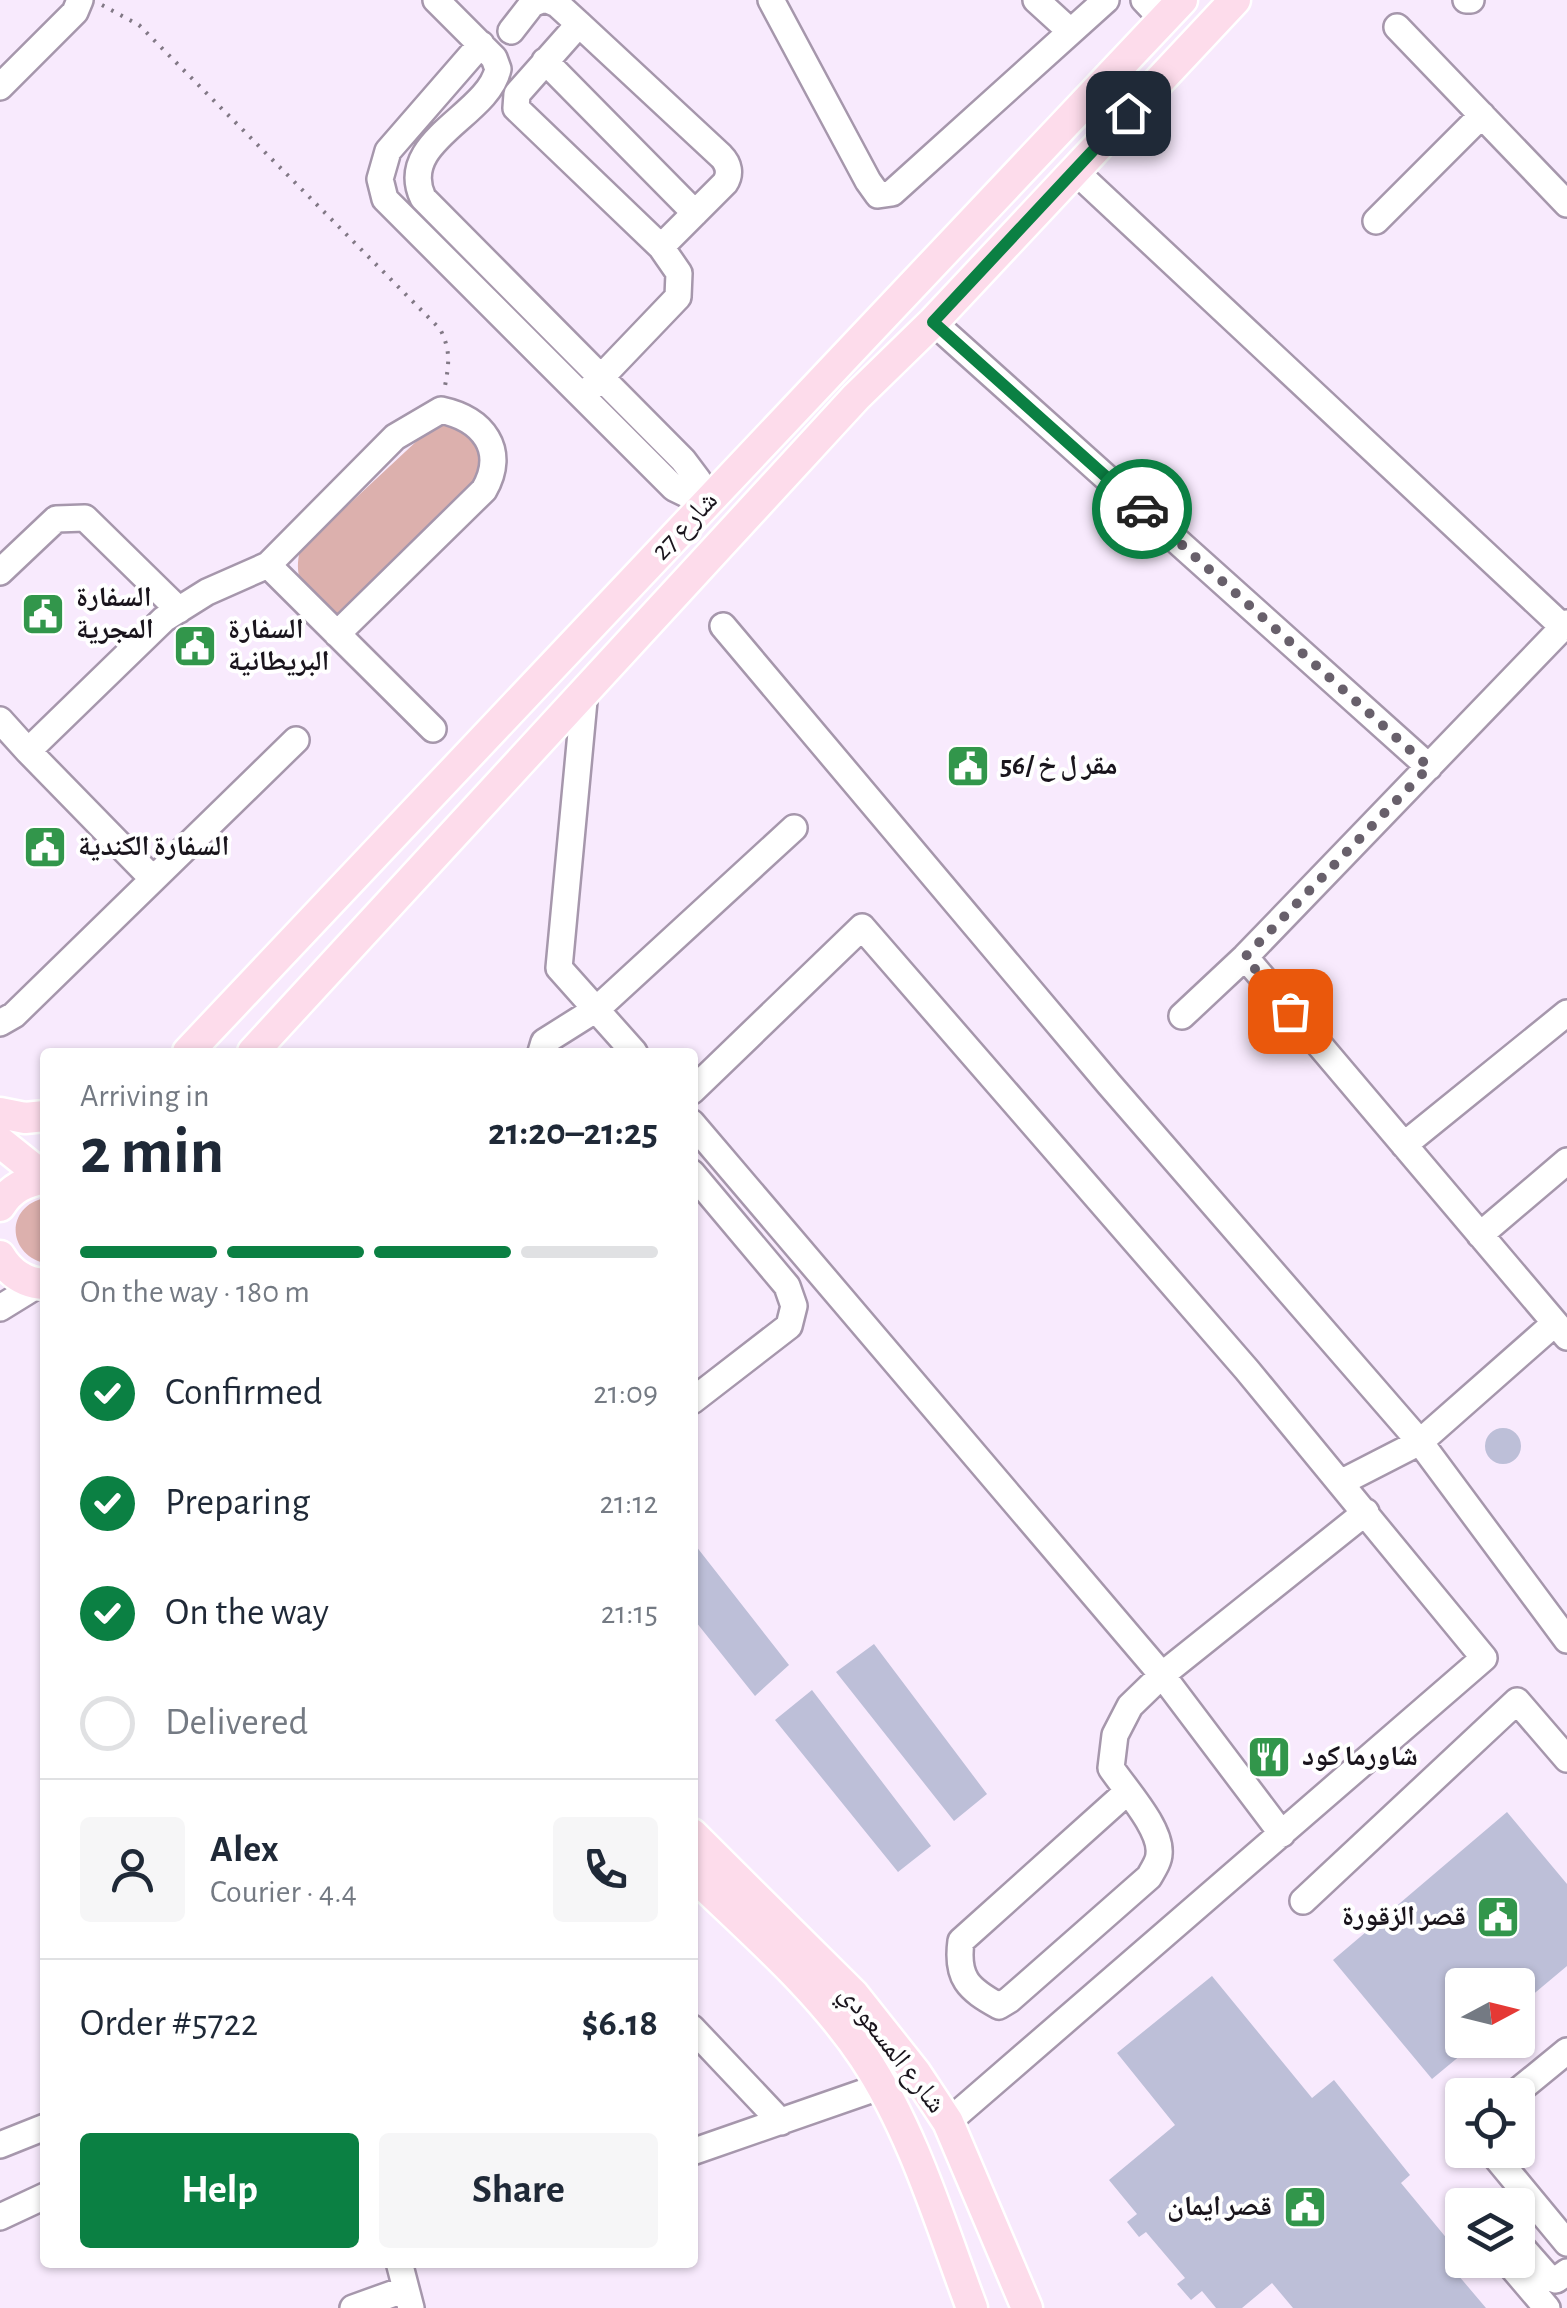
<!DOCTYPE html>
<meta charset="utf-8">
<style>
body{margin:0;font-family:"Alegreya Sans","Noto Naskh Arabic",sans-serif;background:#f6f6f7;color:#1f2937;height:100vh;display:flex;flex-direction:column;font-size:38px;white-space:nowrap}
*{box-sizing:border-box;margin:0}
p{font-size:32px;color:#747a83}
.icon{flex:none;width:55px;height:55px;fill:none;stroke:currentColor;stroke-width:2;stroke-linecap:round;stroke-linejoin:round}
.map{position:relative;flex:1;overflow:hidden}
.details{position:absolute;left:40px;top:1048px;width:658px;height:1220px;display:flex;flex-direction:column;background:#fff;border-radius:10px;box-shadow:0 2px 8px #0004}
.details>*{flex:none}
.needle{width:65px;rotate:83deg}
.fabs{position:absolute;left:1445px;top:1968px;display:grid;gap:20px}
.fabs a{display:grid;place-items:center;width:90px;height:90px;border-radius:10px;background:#fff;box-shadow:0 2px 8px #0004;font-size:50px}
.pin{position:absolute;display:grid;place-items:center;width:85px;height:85px;color:#fff;margin:-42px;border-radius:20px;box-shadow:0 5px 15px #0006}
.courier{position:absolute;display:grid;place-items:center;width:100px;height:100px;margin:-50px;border:8px solid #0b8043;border-radius:50%;background:#fff;color:#222;box-shadow:0 2px 12px #0007}
.head em{font-style:normal;font-weight:600}
.head div{display:flex;flex-direction:column-reverse}
.head{display:flex;align-items:center;justify-content:space-between;height:170px;padding:0 40px}
h1{font-size:65px;font-weight:600;line-height:75px}
.bar{display:grid;grid-template-columns:repeat(4,1fr);gap:15px 10px;align-content:center;height:120px;padding:0 40px}
.bar i{height:12px;border-radius:8px;background:#e0e1e3}
.bar .current{background:#0b8043}
.bar p{grid-column:span 4}
.line{display:flex;align-items:center;gap:25px;padding:0 40px;border-top:2px solid #e0e1e3}
.line div{flex:1}
.round{display:grid;place-items:center;flex:none;width:105px;height:105px;border-radius:10px;background:#f6f6f7}
ol{padding:0 40px;list-style:none}
li{display:flex;align-items:center;gap:30px;height:110px}
li p{margin-inline-start:auto}
li .icon{padding:10px;border-radius:50%;background:#0b8043;color:#fff;stroke-width:4}
li:last-child{color:#747a83}
li i{width:55px;height:55px;border:5px solid #e0e1e3;border-radius:50%}
.primary-button{display:flex;gap:20px;margin-top:auto;padding:20px 40px}
.primary-button a{flex:1;height:115px;border-radius:10px;background:#0b8043;color:#fff;font-size:40px;font-weight:600;line-height:115px;text-align:center}
.primary-button a+a{background:#f6f6f7;color:#1f2937}
.map>svg:first-child{display:block}
.green{fill:#dcb0ad}
.building{fill:#bdbfd8}
.lines{fill:none;stroke-linecap:round;stroke-linejoin:round}
.minor-casing{stroke:#a697ac;stroke-width:30}
.major-casing{stroke:#fff;stroke-width:35}
.path{stroke:#817885;stroke-width:4;stroke-dasharray:2.5 8;stroke-linecap:butt}
.minor{stroke:#fff;stroke-width:25}
.major{stroke:#fddceb;stroke-width:30}
.done{stroke:#68606b;stroke-width:10;stroke-dasharray:0 18}
.route{stroke:#0b8043;stroke-width:12}
.labels{text-anchor:middle;dominant-baseline:central;stroke-width:8;stroke-linejoin:round;paint-order:stroke}
.street-label{font-size:28px;fill:#1a151d;stroke:#fff}
.poi-label{font-size:28px;font-weight:bold;fill:#1a151d;stroke:#fff;text-anchor:start}
</style>
<div class="map">
<svg width="1567" height="2308" viewBox="0 0 1567 2308">
<rect width="100%" height="100%" fill="#f8eafd"/>
<path class="green" d="M435 424C469 427 474 430 484 463L473 483 339 617 328 616C308 592 292 584 300 550Z
M45 1198V1263H44C6 1253 6 1206 45 1198Z"/>
<path class="building" d="M1485 1446a18 18 0 1 1 36 0a18 18 0 1 1-36 0Z
M692 1541 789 1665 755 1696 692 1617Z
M874 1644 987 1794 954 1821 836 1672Z
M812 1690 931 1846 898 1872 775 1720Z
M1507 1812 1567 1884V1966L1518 2007V1985H1462V2040H1479L1432 2079 1333 1960Z
M1212 1976 1312 2098 1334 2080 1410 2175 1401 2183 1458 2252 1447 2262 1486 2308H1293L1272 2283 1242 2308H1216L1202 2291 1191 2300 1177 2284 1185 2278 1146 2232 1139 2237 1127 2222 1137 2214 1109 2180 1175 2125 1117 2053Z"/>
<g class="lines">
<g class="minor-casing">
<path id="minor" d="M436 0 494 58 498 69C488 116 396 141 423 198L683 460 698 480 707 504
M548 0 557 4 579 24 721 156C729 164 731 174 725 183L661 247 516 108 517 94 579 24
M771 0 868 181 878 195 892 193 1106 0
M1036 0 1070 31
M1144 0 1163 20
M1466 0H1471
M1397 27 1567 204
M511 31 532 4 542 0
M481 44 388 151 380 179 385 199 674 488 707 504
M545 61 695 213
M0 87 75 12 80 0
M1074 170 1563 627
M1376 221 1482 115
M933 322 1429 767
M589 390 678 297 679 273 661 247
M268 565 433 729
M0 572 56 519 85 518 179 610
M723 626 1109 1084 1420 1442 1567 1640
M585 690 559 968 634 1052
M0 720 28 751 164 619 207 592 268 565 395 437 441 410C483 419 507 450 484 490L337 634
M28 751 153 879
M1245 957 1567 1337
M1182 1016 1245 957 1567 623
M0 1023 14 1015 296 740
M541 1052 544 1042 598 1008 794 828
M692 1091 862 927 1247 1370 1484 1658 948 2122
M692 1123 1162 1675 1282 1834
M1404 1145 1567 1013
M692 1173 787 1286 794 1306 789 1326 692 1401
M1480 1235 1567 1161
M0 1308 39 1284
M1342 1482 1420 1442 1555 1323
M1127 1792 961 1941C956 1978 968 1989 999 2006L1009 2000 1149 1877C1153 1870 1159 1861 1159 1854 1162 1829 1125 1789 1111 1768L1115 1735 1130 1706 1162 1675 1366 1512
M1303 1901 1517 1701 1567 1759
M692 2028 781 2122
M1513 2095 1567 2051
M0 2145 45 2127
M1490 2150 1567 2243
M692 2152 882 2086 915 2072
M0 2217 45 2196
M1518 2243 1548 2277 1556 2280 1567 2272
M1506 2260 1547 2308
M399 2262 411 2308
M353 2308 406 2289"/>
</g>
<g class="major-casing">
<path id="major" d="M188 1052 1182 0
M253 1052 856 397 933 322 1235 0
M0 1113 25 1118 45 1116
M0 1142 45 1178
M0 1206C11 1188 25 1182 45 1178
M0 1256C10 1273 25 1283 45 1284
M692 1834 854 1995 915 2072 948 2122 1027 2308
M692 1874C752 1932 818 1988 864 2057 914 2133 940 2223 972 2308"/>
</g>
<path class="path" d="M102 5 139 25 440 329C451 350 449 364 445 386"/>
<use href="#minor" class="minor"/>
<use href="#major" class="major"/>
</g>
<g class="lines">
<path class="done" d="M1142 509 1429 767 1245 957 1290 1011"/>
<path class="route" d="M1128 113 933 322 1142 509"/>
</g>
<defs>
<g id="civic-square" transform="scale(2.25)"><rect x="-9" y="-9" width="18" height="18" rx="4" fill="#32964b" stroke="#fff"/><path d="M-.6-6.5H3V-4.5H.6V-3L4-1V1h2V6H-6V1h2V-1L-.6-3ZM-1.2 2.5V6h2.4V2.5Z" fill="#fff"/></g>
<g id="restaurant-square" transform="scale(2.25)"><rect x="-9" y="-9" width="18" height="18" rx="4" fill="#32964b" stroke="#fff"/><path d="M-5-6h1v4h1v-4h1v4h1v-4h1v5L-1.5 .5V6h-2V.5L-5-1ZM5-6V6H3V1.5H1.5Q1.5-4 5-6Z" fill="#fff"/></g>
</defs>
<g fill-rule="evenodd">
<use href="#civic-square" x="43" y="614"/>
<use href="#civic-square" x="195" y="646"/>
<use href="#civic-square" x="968" y="766"/>
<use href="#civic-square" x="45" y="847"/>
<use href="#restaurant-square" x="1269" y="1757"/>
<use href="#civic-square" x="1498" y="1917"/>
<use href="#civic-square" x="1305" y="2207"/>
</g>
<g class="labels">
<g class="street-label">
<text transform="translate(685 526) rotate(-47)">شارع 27</text>
<text transform="translate(892 2049) rotate(52)">شارع المسعودي</text>
</g>
<g class="poi-label">
<text x="76" y="598">السفارة<tspan x="76" dy="32">المجرية</tspan></text>
<text x="228" y="630">السفارة<tspan x="228" dy="32">البريطانية</tspan></text>
<text x="1000" y="766">مقر ل خ /56</text>
<text x="78" y="847">السفارة الكندية</text>
<text x="1302" y="1757">شاورما كود</text>
<text x="1466" y="1917" text-anchor="end">قصر الزقورة</text>
<text x="1272" y="2207" text-anchor="end">قصر ايمان</text>
</g>
</g>
</svg>
<div class="fabs">
<a><svg class="needle" viewBox="-14 -14 28 28"><path d="M0-13l5 13h-10z" fill="#e53935"/><path d="M0 13l5-13h-10z" fill="#747a83"/></svg></a>
<a><svg class="icon" aria-label="locate" viewBox="0 0 24 24"><circle cx="12" cy="12" r="6"/><path d="M12 2v4M12 18v4M2 12h4M18 12h4"/></svg></a>
<a><svg class="icon" aria-label="layers" viewBox="0 0 24 24"><path d="M12 4l9 5-9 5-9-5zM3 14l9 5 9-5"/></svg></a>
</div>
<div class="pin" style="left:1290px;top:1011px;background:#ea580c"><svg class="icon" aria-label="bag" viewBox="0 0 24 24"><path d="M5 8h14l-1 12H6zM9 8a3 3 0 0 1 6 0"/></svg></div>
<div class="pin" style="left:1128px;top:113px;background:#1f2937"><svg class="icon" aria-label="home" viewBox="0 0 24 24"><path d="M3 11l9-7 9 7M6 9v11h12V9"/></svg></div>
<div class="courier" style="left:1142px;top:509px"><svg class="icon" aria-label="car" viewBox="0 0 24 24"><path d="M5 17H2v-5l4-1 3-4h7l3 4 3 1v5h-3M9 17h6M6 11h13"/><circle cx="7" cy="17" r="2"/><circle cx="17" cy="17" r="2"/></svg></div>
<section class="details">
<div class="head"><div><h1>2 min</h1><p>Arriving in</p></div><em>21:20–21:25</em></div>
<div class="bar"><i class="current"></i><i class="current"></i><i class="current"></i><i></i><p>On the way · 180 m</p></div>
<ol>
<li><svg class="icon" aria-label="check" viewBox="0 0 24 24"><path d="M5 12l5 5 9-10"/></svg>Confirmed<p>21:09</p></li>
<li><svg class="icon" aria-label="check" viewBox="0 0 24 24"><path d="M5 12l5 5 9-10"/></svg>Preparing<p>21:12</p></li>
<li><svg class="icon" aria-label="check" viewBox="0 0 24 24"><path d="M5 12l5 5 9-10"/></svg>On the way<p>21:15</p></li>
<li><i></i>Delivered</li>
</ol>
<div class="line" style="height:180px"><a class="round"><svg class="icon" aria-label="person" viewBox="0 0 24 24"><circle cx="12" cy="8" r="4"/><path d="M4 21q1-7 8-7t8 7"/></svg></a><div><b>Alex</b><p>Courier · 4.4</p></div><a class="round"><svg class="icon" aria-label="phone" viewBox="0 0 24 24"><path d="M5 4h4l2 5-3 2q2 4 5 5l2-3 5 2v4C11 20 4 13 5 4z"/></svg></a></div>
<div class="line" style="height:130px"><div>Order #5722</div><b>$6.18</b></div>
<div class="primary-button"><a>Help</a><a>Share</a></div>
</section>
</div>
